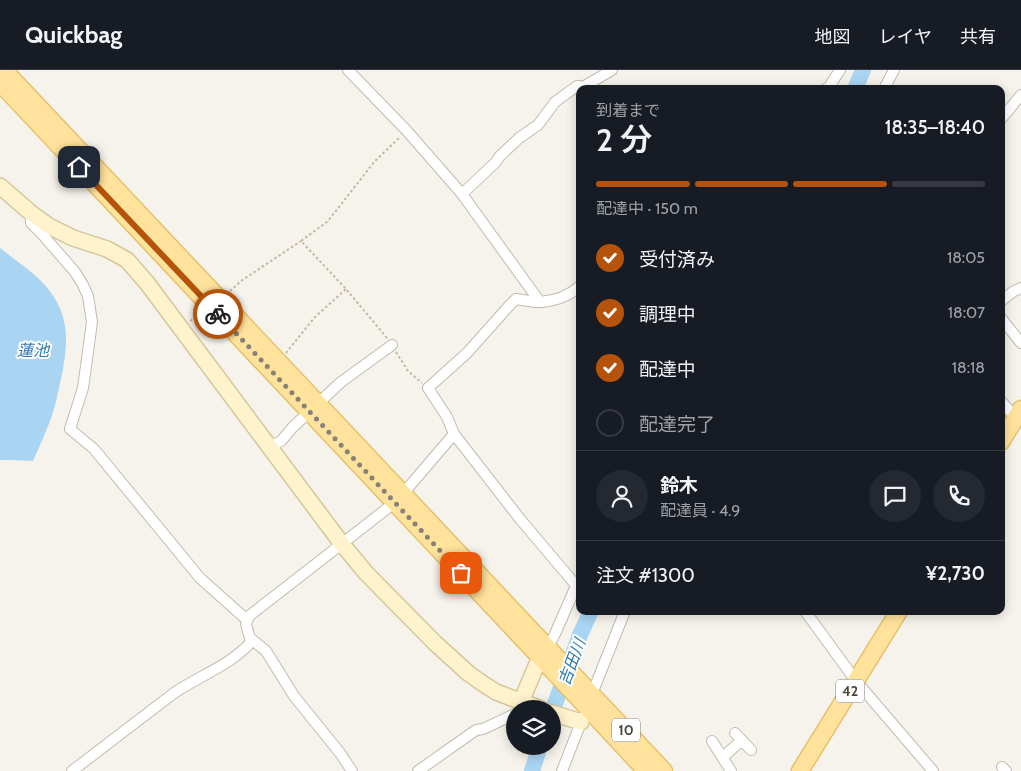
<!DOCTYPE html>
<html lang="ja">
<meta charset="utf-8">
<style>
body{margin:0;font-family:Cabin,"Noto Sans JP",sans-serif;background:#242831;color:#f1f3f6;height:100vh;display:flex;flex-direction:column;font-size:19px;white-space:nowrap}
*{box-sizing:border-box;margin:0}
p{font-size:16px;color:#9ea1a6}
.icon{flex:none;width:28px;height:28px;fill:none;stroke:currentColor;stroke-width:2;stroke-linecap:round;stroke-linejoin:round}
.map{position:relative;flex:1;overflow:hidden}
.panel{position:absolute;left:576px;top:15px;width:429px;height:530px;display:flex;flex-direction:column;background:#171b24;border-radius:10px;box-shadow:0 2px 12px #0003}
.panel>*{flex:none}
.tools{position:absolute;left:506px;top:630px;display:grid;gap:10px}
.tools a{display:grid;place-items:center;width:55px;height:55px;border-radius:50%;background:#171b24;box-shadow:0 2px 12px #0003;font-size:25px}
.pin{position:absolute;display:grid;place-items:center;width:42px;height:42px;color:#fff;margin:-21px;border-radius:10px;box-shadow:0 2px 8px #0006}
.courier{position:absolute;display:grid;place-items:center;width:50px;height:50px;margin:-25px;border:4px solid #b45309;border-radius:50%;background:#fff;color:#222;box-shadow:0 1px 6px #0007}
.summary em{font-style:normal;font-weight:600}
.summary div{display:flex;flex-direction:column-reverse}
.summary{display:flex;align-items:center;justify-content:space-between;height:85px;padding:0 20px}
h1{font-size:32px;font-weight:600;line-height:38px}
.bar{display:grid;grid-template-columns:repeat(4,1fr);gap:8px 5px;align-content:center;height:60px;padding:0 20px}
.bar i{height:6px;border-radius:4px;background:#363941}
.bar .on{background:#b45309}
.bar p{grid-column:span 4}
.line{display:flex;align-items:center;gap:12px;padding:0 20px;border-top:1px solid #363941}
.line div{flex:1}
.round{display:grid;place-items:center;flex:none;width:52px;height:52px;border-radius:26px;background:#242831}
ol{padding:0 20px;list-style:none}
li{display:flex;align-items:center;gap:15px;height:55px}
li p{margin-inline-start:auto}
li .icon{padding:5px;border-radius:50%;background:#b45309;color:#fff;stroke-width:4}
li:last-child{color:#9ea1a6}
li i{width:28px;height:28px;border:2px solid #363941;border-radius:50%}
header{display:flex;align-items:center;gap:30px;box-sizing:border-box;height:70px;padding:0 25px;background:#171b24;border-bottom:1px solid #363941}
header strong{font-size:24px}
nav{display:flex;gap:28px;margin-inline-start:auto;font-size:18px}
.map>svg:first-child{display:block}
.water{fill:#a9d4f2}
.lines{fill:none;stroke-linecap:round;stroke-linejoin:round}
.river{stroke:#a9d4f2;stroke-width:16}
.street-casing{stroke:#c2bbae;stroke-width:12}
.secondary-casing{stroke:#d6c79b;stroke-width:18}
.primary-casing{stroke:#e6c16a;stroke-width:19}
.path{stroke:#c4b79f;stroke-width:2;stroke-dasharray:2.5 2.5;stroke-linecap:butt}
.street{stroke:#fff;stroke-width:10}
.secondary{stroke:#fff3cd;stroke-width:15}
.primary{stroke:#ffe39c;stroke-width:16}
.done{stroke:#878178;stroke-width:5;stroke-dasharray:0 9}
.route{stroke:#b45309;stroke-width:6}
.labels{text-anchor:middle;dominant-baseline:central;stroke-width:4;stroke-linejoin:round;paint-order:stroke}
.shield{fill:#fff;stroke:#817c74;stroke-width:1}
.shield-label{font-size:14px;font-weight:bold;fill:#4b4439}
.water-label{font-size:16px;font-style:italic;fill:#2e7ab2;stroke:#fff}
</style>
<header>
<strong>Quickbag</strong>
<nav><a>地図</a><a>レイヤ</a><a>共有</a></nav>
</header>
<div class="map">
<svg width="1021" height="701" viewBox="0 0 1021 701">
<rect width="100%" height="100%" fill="#f6f3ec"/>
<path class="water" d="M0 178C16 191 37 204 49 220 70 247 68 273 62 304 59 317 57 329 53 342 48 358 40 375 33 391L12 390H0Z"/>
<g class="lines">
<path class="river" d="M855 19 863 0
M552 642 580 565 591 541
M532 701 540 676"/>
<g class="street-casing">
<path id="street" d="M348 0 407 61 462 124 540 232
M825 19 829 17 840 0
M884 19 894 0
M1001 49 1021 25
M462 124 496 92 499 87 519 68 538 55 555 32 577 16 583 17 612 0
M31 143V153L42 164 75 202 83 215 88 226 92 252 83 318 70 359 94 379 200 508 247 550
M580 216C569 226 555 231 540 232 532 232 524 230 516 229L508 237 467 283 428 318 447 347 454 364 520 449 580 520
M1001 231 1014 221 1021 218
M1001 248 1021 273
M1001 331 1016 348
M269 377 281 371 293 357 341 312 392 275
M805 541 856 611 933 701
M250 568 266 581 294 626 340 683 352 701
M546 581 555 564 576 516
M590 629 625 541
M735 663 751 680
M712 671 731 701
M723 687 742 670
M1002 697 1006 701
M72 701 174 623C199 606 231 595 251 572L246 554 249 546 389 437 407 419 454 364
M418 701 476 660 483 659 515 644
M562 701 583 647"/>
</g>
<g class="secondary-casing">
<path id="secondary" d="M0 116 31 143 49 156 73 168 107 179 127 190 147 213 342 474 366 503 435 573 468 603 482 613 496 622 541 639
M521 632 537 594 541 589
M552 643 581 652"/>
</g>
<g class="primary-casing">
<path id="primary" d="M4 0 664 701
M0 13 582 632 646 701
M1001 372 1021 339
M800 701 899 541"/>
</g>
<path class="path" d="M230 221 241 211 301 171
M190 251 201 244
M387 268 346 219 301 171 328 151 375 91 399 68
M396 282 408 301 422 313
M286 283 314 248 346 219"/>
<use href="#street" class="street"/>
<use href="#secondary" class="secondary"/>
<use href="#primary" class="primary"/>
</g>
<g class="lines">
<path class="done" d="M218 244 461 503"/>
<path class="route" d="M79 97 218 244"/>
</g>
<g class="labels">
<g class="shield">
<rect x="836" y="609.5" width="28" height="23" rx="4"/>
<rect x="612" y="648.5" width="28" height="23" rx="4"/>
</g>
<g class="shield-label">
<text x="850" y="621">42</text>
<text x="626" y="660">10</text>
</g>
<g class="water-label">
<text x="33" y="280">蓮池</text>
<text transform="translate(572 592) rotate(-69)">吉田川</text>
</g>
</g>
</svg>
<div class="tools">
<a><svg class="icon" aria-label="layers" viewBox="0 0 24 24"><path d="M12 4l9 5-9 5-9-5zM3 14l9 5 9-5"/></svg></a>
</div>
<div class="pin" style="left:461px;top:503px;background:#ea580c"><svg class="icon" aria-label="bag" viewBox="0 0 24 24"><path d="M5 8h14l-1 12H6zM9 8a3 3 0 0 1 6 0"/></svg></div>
<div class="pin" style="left:79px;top:97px;background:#1f2937"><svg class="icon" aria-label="home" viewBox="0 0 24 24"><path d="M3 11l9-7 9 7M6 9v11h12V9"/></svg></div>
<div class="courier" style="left:218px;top:244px"><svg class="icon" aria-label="bike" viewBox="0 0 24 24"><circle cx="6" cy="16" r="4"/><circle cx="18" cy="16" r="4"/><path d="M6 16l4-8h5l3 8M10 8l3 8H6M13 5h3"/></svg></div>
<section class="panel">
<div class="summary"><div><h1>2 分</h1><p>到着まで</p></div><em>18:35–18:40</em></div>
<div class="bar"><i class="on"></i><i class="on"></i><i class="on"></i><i></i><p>配達中 · 150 m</p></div>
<ol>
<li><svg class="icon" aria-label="check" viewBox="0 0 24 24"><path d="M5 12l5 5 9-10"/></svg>受付済み<p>18:05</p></li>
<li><svg class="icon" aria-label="check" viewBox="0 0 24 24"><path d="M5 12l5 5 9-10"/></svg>調理中<p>18:07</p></li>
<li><svg class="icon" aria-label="check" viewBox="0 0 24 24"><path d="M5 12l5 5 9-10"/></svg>配達中<p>18:18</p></li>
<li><i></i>配達完了</li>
</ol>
<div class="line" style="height:90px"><a class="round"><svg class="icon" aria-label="person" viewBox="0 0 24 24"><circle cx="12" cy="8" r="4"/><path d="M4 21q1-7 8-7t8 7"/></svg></a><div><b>鈴木</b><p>配達員 · 4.9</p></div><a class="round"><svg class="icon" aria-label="chat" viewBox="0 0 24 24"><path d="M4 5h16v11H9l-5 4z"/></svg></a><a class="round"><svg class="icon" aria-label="phone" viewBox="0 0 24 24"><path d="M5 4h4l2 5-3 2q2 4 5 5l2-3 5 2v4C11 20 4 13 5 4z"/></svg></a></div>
<div class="line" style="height:65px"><div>注文 #1300</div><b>¥2,730</b></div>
</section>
</div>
